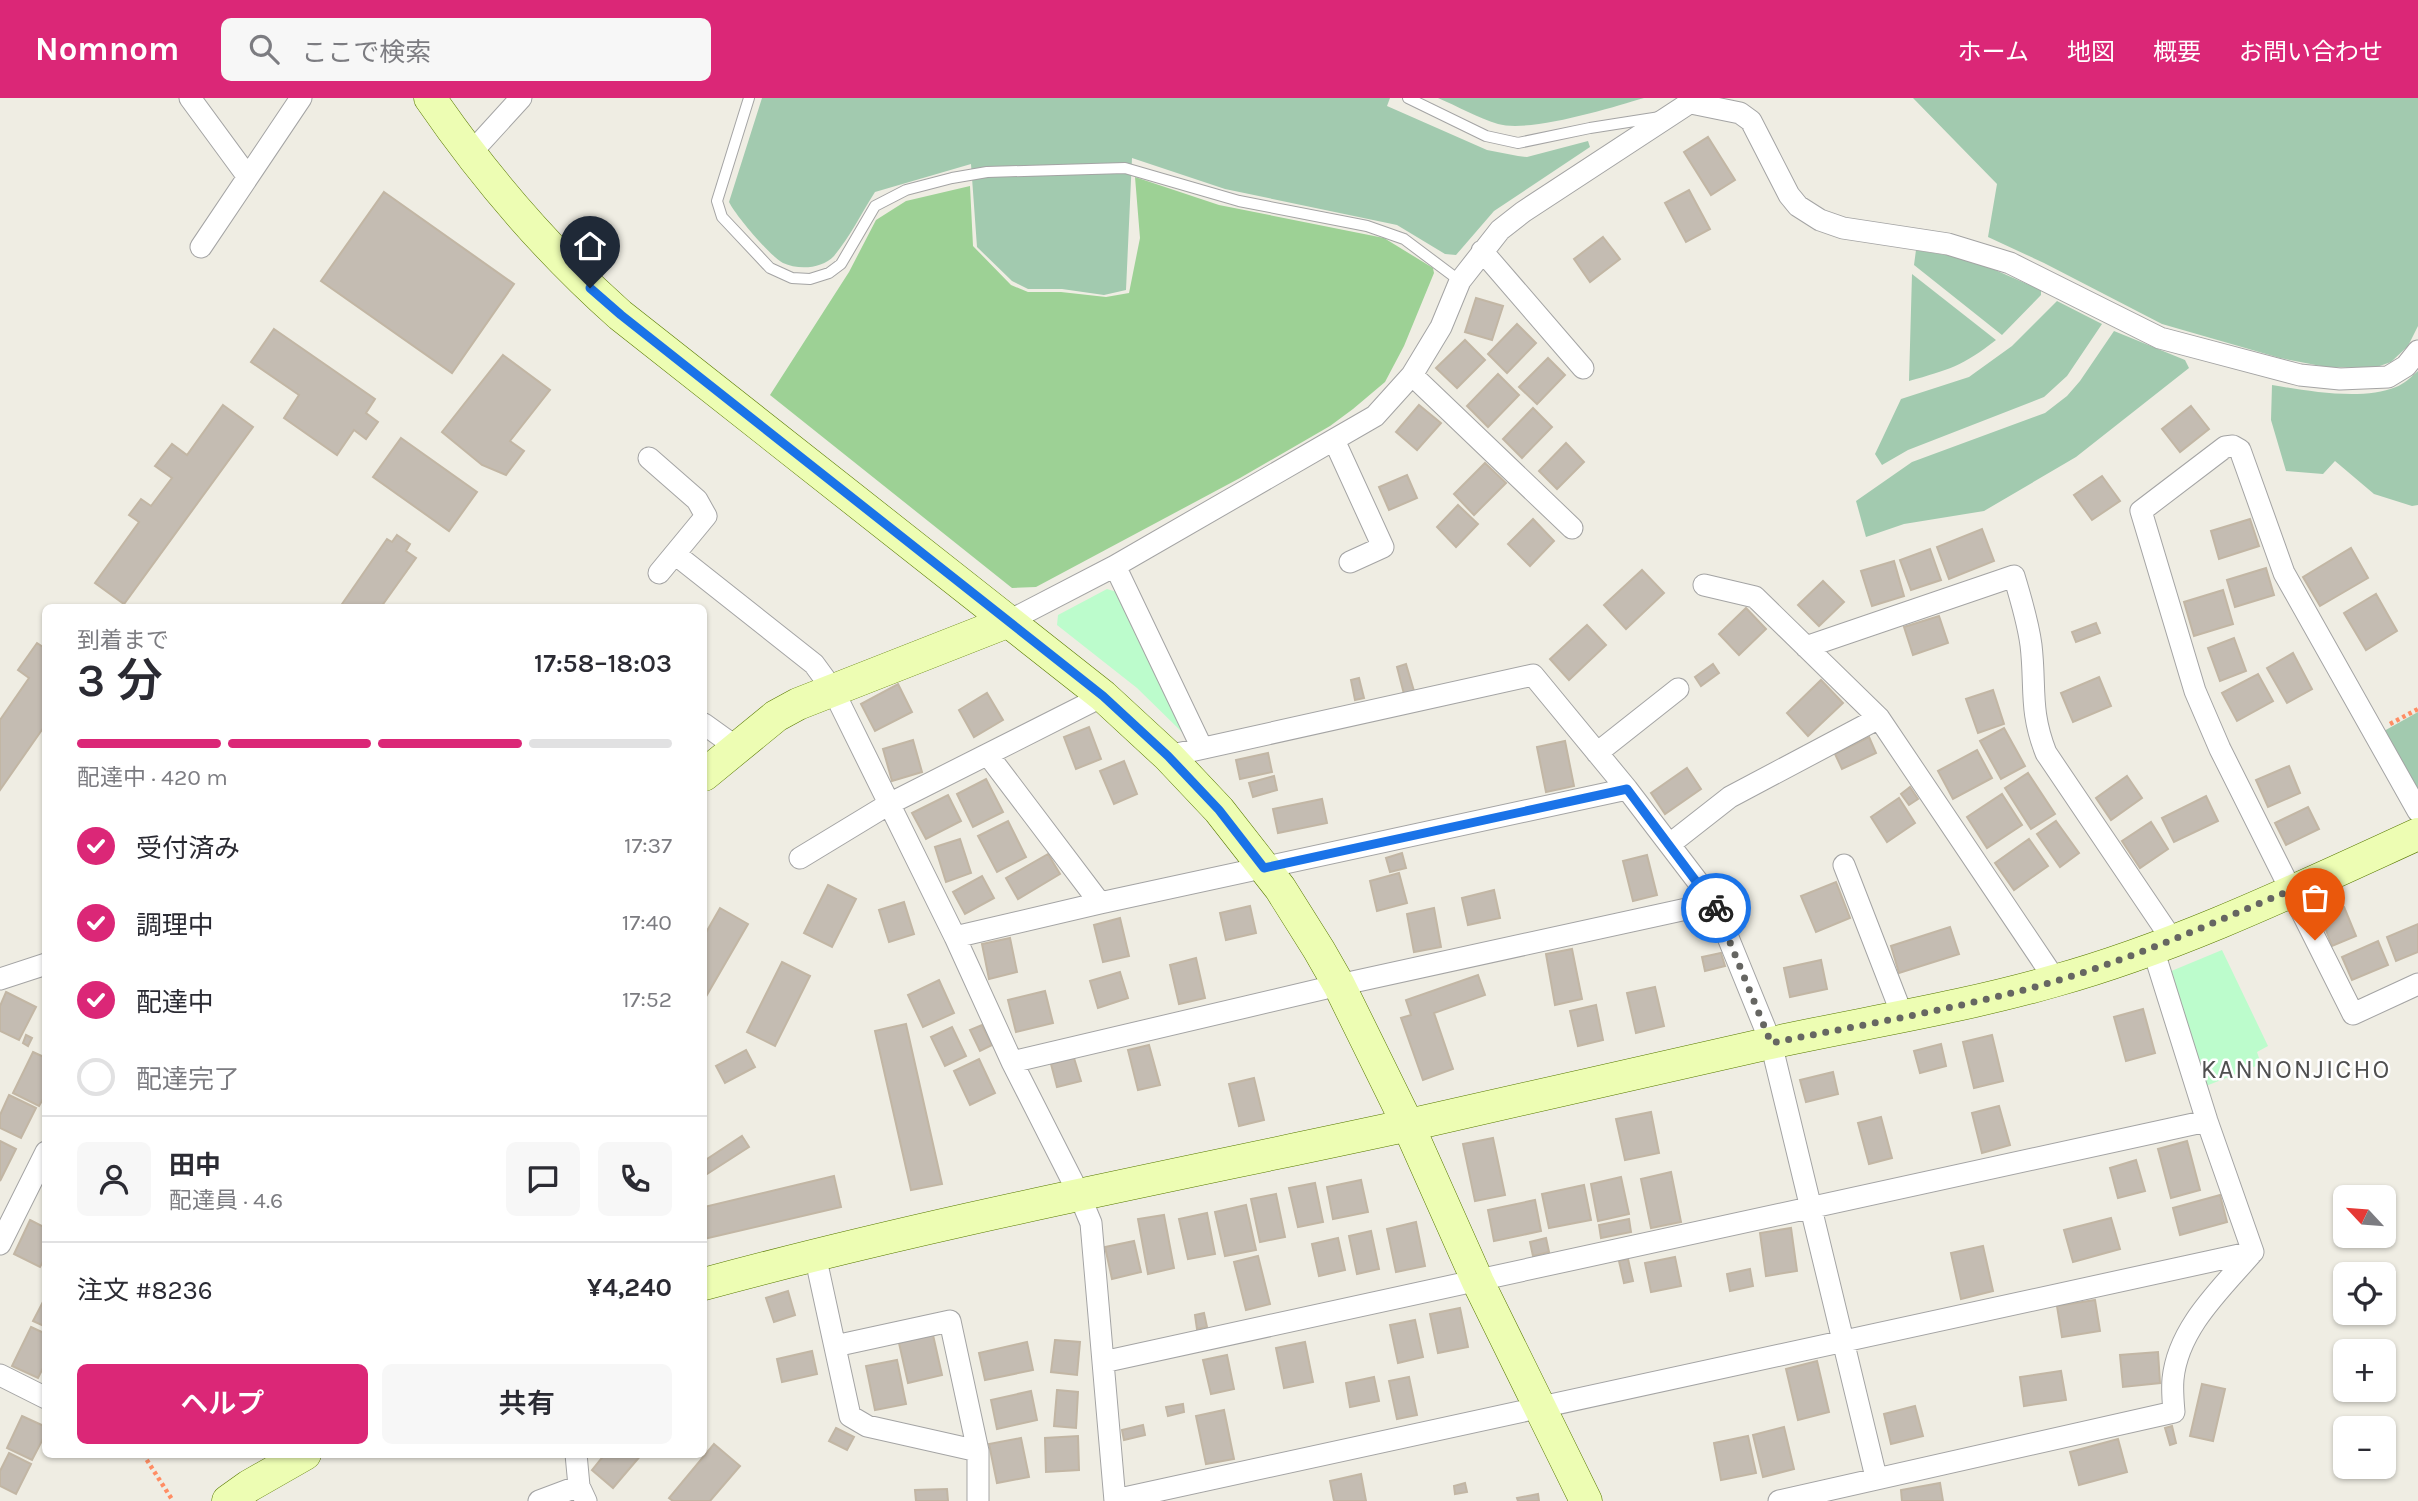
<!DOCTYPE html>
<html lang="ja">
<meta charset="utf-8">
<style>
body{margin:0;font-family:Karla,"Noto Sans JP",sans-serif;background:#f7f7f7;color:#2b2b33;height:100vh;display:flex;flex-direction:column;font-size:26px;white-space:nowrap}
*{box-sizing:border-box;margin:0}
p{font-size:23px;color:#7c7c81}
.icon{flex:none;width:38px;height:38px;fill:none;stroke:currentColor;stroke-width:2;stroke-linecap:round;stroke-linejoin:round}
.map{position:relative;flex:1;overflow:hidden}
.sheet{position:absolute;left:42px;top:506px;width:665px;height:854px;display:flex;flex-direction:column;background:#fff;border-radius:10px;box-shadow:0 2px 5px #0004}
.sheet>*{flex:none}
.needle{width:46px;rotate:296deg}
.tools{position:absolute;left:2333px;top:1087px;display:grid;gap:14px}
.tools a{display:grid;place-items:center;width:63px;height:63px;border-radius:10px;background:#fff;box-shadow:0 2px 5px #0004;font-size:35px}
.pin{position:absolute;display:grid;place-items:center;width:60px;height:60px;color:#fff;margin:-72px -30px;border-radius:50% 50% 50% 0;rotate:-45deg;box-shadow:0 0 7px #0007}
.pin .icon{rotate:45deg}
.courier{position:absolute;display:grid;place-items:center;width:70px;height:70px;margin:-35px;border:5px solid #1a73e8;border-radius:50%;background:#fff;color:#222;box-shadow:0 2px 9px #0007}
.summary em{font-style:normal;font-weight:600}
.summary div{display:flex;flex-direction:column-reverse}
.summary{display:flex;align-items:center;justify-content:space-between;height:119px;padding:0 35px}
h1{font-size:46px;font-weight:600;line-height:52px}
.bar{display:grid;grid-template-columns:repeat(4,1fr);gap:10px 7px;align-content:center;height:84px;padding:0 35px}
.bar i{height:9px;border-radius:5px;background:#e1e1e2}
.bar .active{background:#db2777}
.bar p{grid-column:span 4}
.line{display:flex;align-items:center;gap:18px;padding:0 35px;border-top:2px solid #e1e1e2}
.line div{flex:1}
.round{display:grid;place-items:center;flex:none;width:74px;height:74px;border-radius:10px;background:#f7f7f7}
ol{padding:0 35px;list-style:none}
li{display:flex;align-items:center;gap:21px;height:77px}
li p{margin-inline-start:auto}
li .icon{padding:7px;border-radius:50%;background:#db2777;color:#fff;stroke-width:4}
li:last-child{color:#7c7c81}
li i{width:38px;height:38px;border:4px solid #e1e1e2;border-radius:50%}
.primary-button{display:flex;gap:14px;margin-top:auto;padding:14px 35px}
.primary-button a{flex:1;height:80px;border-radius:10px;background:#db2777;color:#fff;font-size:28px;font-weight:600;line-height:80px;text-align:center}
.primary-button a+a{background:#f7f7f7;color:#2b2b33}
header{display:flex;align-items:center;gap:42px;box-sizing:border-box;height:98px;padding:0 35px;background:#db2777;color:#fff}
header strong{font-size:33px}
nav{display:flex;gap:38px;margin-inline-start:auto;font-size:24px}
.search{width:490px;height:63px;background:#f7f7f7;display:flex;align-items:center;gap:18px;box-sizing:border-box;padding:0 24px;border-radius:10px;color:#7c7c81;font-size:26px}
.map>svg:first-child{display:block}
.forest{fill:#9dd195}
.cemetery{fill:#a2caaf}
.park{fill:#bcfccc}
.building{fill:#c4bcb2;stroke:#c2b6a4;stroke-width:2}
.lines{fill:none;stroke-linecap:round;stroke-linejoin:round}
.lane-casing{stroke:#a4a4a4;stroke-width:12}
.street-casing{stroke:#a4a4a4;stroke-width:23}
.secondary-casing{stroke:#587900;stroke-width:33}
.path{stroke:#ff8d64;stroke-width:4.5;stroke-dasharray:3.5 3.5;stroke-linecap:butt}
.lane{stroke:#fff;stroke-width:10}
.street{stroke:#fff;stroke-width:21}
.secondary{stroke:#edfdb3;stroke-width:32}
.done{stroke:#666662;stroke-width:7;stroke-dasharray:0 12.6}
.route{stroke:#1a73e8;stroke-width:9}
.labels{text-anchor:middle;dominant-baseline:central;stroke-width:5;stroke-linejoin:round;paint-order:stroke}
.quarter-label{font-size:26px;letter-spacing:2px;fill:#505050;stroke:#fff}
</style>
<header>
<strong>Nomnom</strong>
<div class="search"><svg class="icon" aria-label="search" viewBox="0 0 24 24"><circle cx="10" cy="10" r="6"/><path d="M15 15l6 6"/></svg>ここで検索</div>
<nav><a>ホーム</a><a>地図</a><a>概要</a><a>お問い合わせ</a></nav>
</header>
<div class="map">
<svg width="2418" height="1403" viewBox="0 0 2418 1403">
<rect width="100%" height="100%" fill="#efede3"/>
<path class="forest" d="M1135 79 1219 107 1384 140 1433 170 1434 175 1404 248 1385 284 1353 311 1330 328 1240 380 1036 489 1012 490 770 297 849 174 876 122 906 103 970 88 973 148 1011 187 1028 194H1061L1106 199 1129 195 1140 140Z"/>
<path class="cemetery" d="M762 0H1390L1387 8 1487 52 1518 58 1527 59 1588 43 1590 49 1494 113 1456 157 1445 156 1397 127 1225 91 1132 60 1126 192 1104 197 1062 191H1028L1012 183 977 149 971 66 875 94C862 114 850 139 834 158 822 171 798 172 783 165 770 158 736 118 729 104Z
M1438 0H1644C1610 10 1530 35 1498 26 1478 20 1457 8 1438 0Z
M1913 0H2418V228L2408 248 2391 264 2374 270 2326 269 2280 260 2162 226 2044 165 1988 139 1997 86Z
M1916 152 1970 161 2041 192V197L2002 237 1914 167Z
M1912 176 1996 242C1963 268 1948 272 1909 283Z
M2057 203 2102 226 2067 278 2044 299 1908 352 1882 367 1875 356 1901 301 1969 279 2012 248Z
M2114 233 2185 262 2189 270 2076 359 1984 413 1904 426 1866 439 1856 403 1912 364 2045 315 2067 298 2080 283Z
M2418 273V407L2412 408 2374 396 2335 363 2323 376 2286 373 2271 322 2272 287C2308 293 2362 303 2396 289 2404 286 2411 279 2418 273Z
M2418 614V691L2384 633Z"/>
<path class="park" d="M1107 491 1120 495 1184 636 1137 590 1057 527 1058 517Z
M2222 852 2268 948 2257 954 2261 966 2206 988 2169 874Z"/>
<path class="building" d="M1708 39 1735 82 1711 97 1684 54Z
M1689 92 1710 131 1686 144 1665 105Z
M384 94 514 186 452 275 321 183Z
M1603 139 1620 161 1590 184 1574 161Z
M1476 200 1503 208 1492 242 1465 234Z
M1517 226 1536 245 1507 275 1488 256Z
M274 231 375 301 366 315 378 324 366 341 354 332 337 357 284 320 299 297 251 264Z
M1465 242 1485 262 1457 290 1436 270Z
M503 257 550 292 510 343 524 353 506 377 482 367 442 334Z
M1548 260 1565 277 1537 306 1519 289Z
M1498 276 1519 297 1488 329 1467 308Z
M223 307 253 329 124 506 95 485 139 424 129 417 141 401 151 408 172 380 155 368 172 346 187 357Z
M1419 307 1441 325 1417 352 1396 334Z
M2191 308 2209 331 2180 354 2162 331Z
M1533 310 1552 329 1522 360 1503 341Z
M401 340 477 394 449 433 373 379Z
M1566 345 1584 364 1557 391 1539 373Z
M1485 365 1506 385 1474 417 1454 396Z
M1407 377 1417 400 1389 412 1379 389Z
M2102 378 2120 403 2092 422 2074 397Z
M1458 407 1478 426 1456 449 1437 429Z
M1533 421 1554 443 1530 468 1508 446Z
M2250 421 2259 448 2219 461 2211 433Z
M1982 431 1994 463 1949 481 1937 449Z
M397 437 410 446 406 453 416 460 381 509H340L387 441 392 444Z
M2351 450 2368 480 2320 508 2303 479Z
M1930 451 1941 482 1911 492 1900 462Z
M1894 463 1904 498 1872 508 1861 473Z
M2266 470 2274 497 2235 509 2227 482Z
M1642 472 1664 495 1626 531 1604 507Z
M1823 483 1844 504 1819 528 1798 507Z
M2223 492 2233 526 2194 538 2184 504Z
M2376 496 2397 533 2366 552 2344 515Z
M1746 510 1766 531 1739 557 1719 536Z
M1939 518 1948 545 1913 557 1904 529Z
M2096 525 2100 535 2076 544 2072 534Z
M1587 527 1606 547 1569 582 1550 561Z
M2234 540 2246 573 2220 583 2208 550Z
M37 545 46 551V626L0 692V622L29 580 18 572Z
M2293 555 2312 591 2287 605 2267 570Z
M1406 566 1414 593 1404 596 1397 569Z
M1713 566 1719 575 1701 588 1695 579Z
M2258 576 2273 603 2237 623 2222 595Z
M2099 579 2111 608 2073 624 2061 595Z
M1359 580 1364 600 1355 602 1351 582Z
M1821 582 1843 605 1808 638 1787 615Z
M898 586 912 614 875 633 861 606Z
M1993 592 2004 626 1978 635 1966 601Z
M987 595 1003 622 974 639 959 612Z
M1089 629 1101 661 1076 671 1064 639Z
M2004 630 2025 668 2001 681 1980 643Z
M1869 639 1876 655 1842 671 1835 656Z
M913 642 922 674 892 683 883 651Z
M1565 643 1574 688 1546 694 1537 649Z
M1977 652 1992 680 1953 701 1938 673Z
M1268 655 1272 674 1240 681 1236 662Z
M1124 663 1137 696 1114 706 1100 673Z
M2289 668 2300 695 2268 709 2256 682Z
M1687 670 1701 691 1665 716 1651 695Z
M2028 675 2055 716 2031 731 2005 690Z
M1274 678 1277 692 1253 699 1249 685Z
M2127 678 2142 700 2111 722 2096 700Z
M986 681 1003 714 973 729 957 696Z
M1910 689 1918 701 1909 707 1901 696Z
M2002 696 2022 727 1987 750 1967 719Z
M948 697 961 723 926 741 912 715Z
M2206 698 2218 723 2174 744 2162 720Z
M1899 700 1915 725 1887 744 1871 719Z
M1322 701 1327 725 1278 735 1273 711Z
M2308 709 2319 731 2286 747 2275 725Z
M1008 723 1026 759 997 774 978 738Z
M2056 723 2079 755 2060 769 2037 736Z
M2151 724 2168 751 2140 770 2122 743Z
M960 741 971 775 946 784 935 749Z
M2029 741 2048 768 2014 792 1995 765Z
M1402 755 1406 770 1390 774 1386 760Z
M1048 756 1060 776 1018 801 1006 780Z
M1647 757 1657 797 1633 803 1623 763Z
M1399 775 1407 805 1377 813 1370 783Z
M982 778 994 800 965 816 953 794Z
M1836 784 1850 820 1816 834 1801 798Z
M828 787 856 801 832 849 804 835Z
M1494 792 1500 820 1468 827 1462 800Z
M904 804 914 836 889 844 879 812Z
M1250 808 1256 835 1226 842 1220 815Z
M2344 809 2356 838 2332 848 2321 819Z
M720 810 748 826 704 902V838Z
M1434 810 1441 849 1414 854 1407 816Z
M1120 820 1129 858 1103 864 1094 827Z
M2418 826V854L2396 863 2387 839Z
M1950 829 1959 856 1899 875 1891 848Z
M1010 840 1017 874 989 881 982 846Z
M2378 843 2388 867 2352 882 2342 859Z
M1572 851 1582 901 1555 907 1546 856Z
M1721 855 1725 868 1705 873 1702 859Z
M1196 860 1205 900 1179 906 1170 867Z
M1821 862 1827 891 1790 899 1784 870Z
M782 864 810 878 775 948 747 934Z
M1120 874 1128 900 1098 910 1090 883Z
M1478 877 1485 897 1434 915 1453 971 1423 982 1401 920 1411 917 1406 902Z
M939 882 954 915 923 929 908 897Z
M1655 889 1664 928 1636 935 1627 895Z
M1045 893 1053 925 1016 934 1008 902Z
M6 894 36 909 19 942 0 933V908Z
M1596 907 1603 942 1578 948 1570 913Z
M2143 911 2155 955 2126 963 2114 919Z
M906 926 942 1086 911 1092 875 933Z
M982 927 992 947 980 953 970 932Z
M952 929 966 958 945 968 931 939Z
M26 937 32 940 28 948 23 945Z
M1992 937 2003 983 1974 990 1963 944Z
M1941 946 1946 968 1920 975 1914 953Z
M1149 947 1160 987 1138 992 1128 952Z
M746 952 755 969 725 985 716 968Z
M33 954 46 960V996L39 1008 13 995Z
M1074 960 1081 983 1057 989 1051 966Z
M979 961 995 995 970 1007 954 973Z
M1833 974 1838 996 1806 1004 1800 982Z
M1254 980 1264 1022 1239 1028 1229 986Z
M9 997 36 1010 21 1040 0 1030V1017Z
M1999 1008 2010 1047 1982 1055 1972 1015Z
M1651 1014 1659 1055 1625 1062 1616 1021Z
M1881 1019 1892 1060 1869 1066 1858 1025Z
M742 1038 749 1049 704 1078V1063Z
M1493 1040 1505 1097 1475 1103 1463 1046Z
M0 1043 16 1051 0 1083Z
M2187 1043 2200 1092 2171 1100 2158 1051Z
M2136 1062 2145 1093 2118 1100 2110 1070Z
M1671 1074 1681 1124 1651 1130 1641 1081Z
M834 1078 841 1109 704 1141V1109Z
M1621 1079 1629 1116 1598 1123 1591 1086Z
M1361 1082 1368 1114 1333 1121 1327 1089Z
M1315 1085 1323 1124 1298 1129 1289 1090Z
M1584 1087 1591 1122 1549 1130 1542 1096Z
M1276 1096 1285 1139 1260 1144 1251 1101Z
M2220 1097 2227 1124 2180 1137 2173 1110Z
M1535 1102 1541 1133 1494 1143 1488 1112Z
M1246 1107 1256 1152 1225 1158 1215 1114Z
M1207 1115 1215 1156 1188 1161 1179 1121Z
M1164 1117 1174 1170 1148 1176 1138 1121Z
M2111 1120 2120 1151 2073 1164 2064 1132Z
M1629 1121 1631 1134 1601 1140 1599 1127Z
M30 1122 46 1130V1158L40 1169 14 1156Z
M1416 1124 1425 1168 1396 1174 1387 1131Z
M1791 1130 1797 1173 1766 1178 1760 1135Z
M1371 1133 1379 1171 1357 1176 1349 1138Z
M1338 1140 1345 1172 1319 1178 1312 1146Z
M1546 1140 1549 1154 1533 1158 1530 1144Z
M1134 1143 1141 1174 1112 1181 1105 1149Z
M1983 1148 1993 1193 1961 1201 1951 1155Z
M1258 1158 1270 1206 1246 1212 1234 1164Z
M1675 1159 1681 1188 1651 1194 1645 1165Z
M1628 1161 1633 1183 1624 1185 1619 1163Z
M1750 1171 1753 1188 1730 1193 1727 1176Z
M788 1193 795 1217 774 1224 766 1200Z
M46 1198V1229L33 1223Z
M2095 1202 2100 1233 2062 1239 2057 1208Z
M1460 1210 1468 1249 1438 1255 1430 1216Z
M1204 1215 1207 1229 1197 1231 1195 1217Z
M1415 1222 1423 1259 1398 1265 1390 1227Z
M31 1229 46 1236V1264L38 1280 12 1268Z
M933 1237 942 1277 908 1285 899 1245Z
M1055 1242 1080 1244 1077 1277 1051 1274Z
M1027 1244 1033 1272 985 1282 979 1255Z
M1305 1244 1313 1284 1284 1290 1276 1250Z
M812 1253 817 1276 782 1284 777 1261Z
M2158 1254 2160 1285 2123 1289 2120 1257Z
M1227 1257 1234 1291 1211 1296 1203 1262Z
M897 1262 906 1306 875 1312 866 1268Z
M1817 1263 1829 1314 1798 1322 1786 1271Z
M2061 1273 2066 1302 2024 1308 2020 1279Z
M1374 1279 1379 1303 1350 1309 1346 1285Z
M1409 1279 1417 1317 1397 1321 1389 1283Z
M2202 1286 2225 1291 2213 1343 2190 1338Z
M1057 1292 1078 1294 1076 1330 1054 1328Z
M1031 1293 1037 1322 997 1331 991 1302Z
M1183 1306 1184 1314 1168 1318 1166 1309Z
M1915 1308 1923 1338 1891 1346 1884 1316Z
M1224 1312 1234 1361 1206 1366 1196 1318Z
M22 1318 46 1329V1335L32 1362 7 1350Z
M1143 1327 1145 1337 1124 1342 1122 1332Z
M2172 1328 2176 1345 2170 1347 2165 1330Z
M1784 1329 1794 1371 1763 1379 1753 1337Z
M836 1330 854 1339 847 1352 829 1343Z
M1078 1338 1079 1372 1046 1374 1045 1340Z
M1748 1338 1756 1375 1721 1382 1714 1345Z
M1021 1340 1029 1379 997 1385 989 1346Z
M2118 1341 2127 1374 2079 1387 2070 1354Z
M714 1346 740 1368 710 1403H673L669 1400Z
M9 1355 31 1366 16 1396 0 1388V1373Z
M605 1356H642L613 1390 592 1372Z
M1361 1376 1366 1403H1334L1330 1383Z
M1465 1385 1467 1394 1455 1396 1454 1388Z
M1940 1385 1943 1403H1902L1901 1392Z
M947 1391 948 1403H916L915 1392Z
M1538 1396 1539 1403H1518L1517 1400Z"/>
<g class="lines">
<g class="lane-casing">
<path id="lane" d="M749 0 717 103 722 119 770 170 792 180 810 181 829 175 841 166 875 108 906 92 952 80 987 74 1125 70 1239 103 1367 128 1404 141 1460 183
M1408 0 1486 38 1518 45 1590 30 1660 19"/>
</g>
<g class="street-casing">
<path id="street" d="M190 0 248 79
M1691 5 1740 15 1751 23 1789 97 1798 108 1820 122 1843 130 1948 146 2010 165 2160 240 2300 277 2340 281 2388 279 2406 268 2418 253
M469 57 521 0
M201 149 301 0
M1482 153 1583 270
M1412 277 1572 430
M1334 342 1383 449 1350 464
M649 360 697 402 706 418 659 475
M675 456 814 566 833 592 955 839 1012 964 1079 1096 1091 1125 1115 1403
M1115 468 1202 650
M1704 487 1755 499 1879 620 2056 883
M1007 524 1115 468 1375 318 1412 277 1441 229 1460 183 1500 132 1523 114 1697 0
M1806 549 2014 478C2021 501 2028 524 2031 547 2036 589 2029 612 2046 655L2173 843
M704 626 736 649
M1597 655 1678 591
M988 657 1100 805
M1168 658 1533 577 1627 691
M2418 713 2284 475 2240 352 2233 348 2225 349 2141 413 2195 593 2220 651 2353 916 2418 886
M1670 746 1730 699 1879 620
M800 760 889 706 1103 598
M1844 767 1903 919
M955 839 1100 805 1627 691 1714 805 1771 945 1876 1379
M2153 851 2207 1023 2253 1154
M0 881 46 866
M1012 964 1339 887 1714 805
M0 1146 46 1054
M815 1157 850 1318 867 1328 978 1353
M835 1248 950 1223 978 1353V1403
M1103 1264 2207 1023
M0 1277 46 1300
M576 1356 579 1388 586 1403
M1115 1402 2253 1154
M539 1403 579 1388
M1779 1403 2174 1314C2173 1303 2172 1292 2173 1281 2178 1230 2221 1191 2253 1154"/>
</g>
<g class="secondary-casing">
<path id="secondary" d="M430 0C485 80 548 153 620 217L1103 598 1168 658 1219 712 1280 790 1319 852 1339 887 1408 1027 1478 1184 1586 1403
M704 677 776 618 798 606 1007 524
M704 1186C936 1123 1173 1078 1409 1027 1528 1001 1647 972 1766 946 1862 925 1960 910 2054 883 2177 849 2302 789 2418 736
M228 1403 249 1388 305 1356"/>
</g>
<path class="path" d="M2390 626 2418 611
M143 1356 173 1403"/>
<use href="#lane" class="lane"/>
<use href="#street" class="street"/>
<use href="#secondary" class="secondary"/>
</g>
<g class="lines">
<path class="done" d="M1716 810 1771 945C1866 926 1963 910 2056 883 2137 859 2212 825 2289 793L2315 842"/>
<path class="route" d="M590 190 621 217 1103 598 1168 658 1219 712 1264 770 1627 691 1716 810"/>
</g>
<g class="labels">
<g class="quarter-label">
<text x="2296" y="971">KANNONJICHO</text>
</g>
</g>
</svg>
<div class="tools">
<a><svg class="needle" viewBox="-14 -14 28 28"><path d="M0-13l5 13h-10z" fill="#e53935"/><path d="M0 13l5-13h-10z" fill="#7c7c81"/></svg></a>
<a><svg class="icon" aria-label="locate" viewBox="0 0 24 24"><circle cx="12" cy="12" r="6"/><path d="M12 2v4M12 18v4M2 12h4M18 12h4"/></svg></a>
<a>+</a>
<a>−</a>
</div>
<div class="pin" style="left:2315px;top:842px;background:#ea580c"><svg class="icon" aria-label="bag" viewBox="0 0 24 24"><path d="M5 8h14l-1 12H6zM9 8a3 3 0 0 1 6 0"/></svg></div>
<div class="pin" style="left:590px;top:190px;background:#1f2937"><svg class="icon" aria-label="home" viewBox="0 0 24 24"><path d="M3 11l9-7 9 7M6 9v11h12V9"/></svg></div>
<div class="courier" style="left:1716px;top:810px"><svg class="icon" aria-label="bike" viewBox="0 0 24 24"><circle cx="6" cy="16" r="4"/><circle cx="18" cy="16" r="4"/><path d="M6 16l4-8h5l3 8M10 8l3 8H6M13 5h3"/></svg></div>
<section class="sheet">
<div class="summary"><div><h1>3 分</h1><p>到着まで</p></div><em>17:58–18:03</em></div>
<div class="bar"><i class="active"></i><i class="active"></i><i class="active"></i><i></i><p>配達中 · 420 m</p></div>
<ol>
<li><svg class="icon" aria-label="check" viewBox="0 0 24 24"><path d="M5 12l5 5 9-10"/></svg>受付済み<p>17:37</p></li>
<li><svg class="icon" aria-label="check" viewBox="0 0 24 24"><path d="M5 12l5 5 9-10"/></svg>調理中<p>17:40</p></li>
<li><svg class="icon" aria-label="check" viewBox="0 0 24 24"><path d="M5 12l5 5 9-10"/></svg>配達中<p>17:52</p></li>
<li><i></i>配達完了</li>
</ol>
<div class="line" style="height:126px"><a class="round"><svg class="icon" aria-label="person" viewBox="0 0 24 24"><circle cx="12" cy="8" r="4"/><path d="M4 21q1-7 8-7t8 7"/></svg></a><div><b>田中</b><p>配達員 · 4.6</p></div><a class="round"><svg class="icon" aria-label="chat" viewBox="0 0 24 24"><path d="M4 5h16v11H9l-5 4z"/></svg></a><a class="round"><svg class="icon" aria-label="phone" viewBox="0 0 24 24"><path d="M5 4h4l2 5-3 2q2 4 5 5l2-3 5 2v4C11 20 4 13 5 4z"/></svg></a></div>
<div class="line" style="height:91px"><div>注文 #8236</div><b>¥4,240</b></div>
<div class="primary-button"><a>ヘルプ</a><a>共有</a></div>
</section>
</div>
